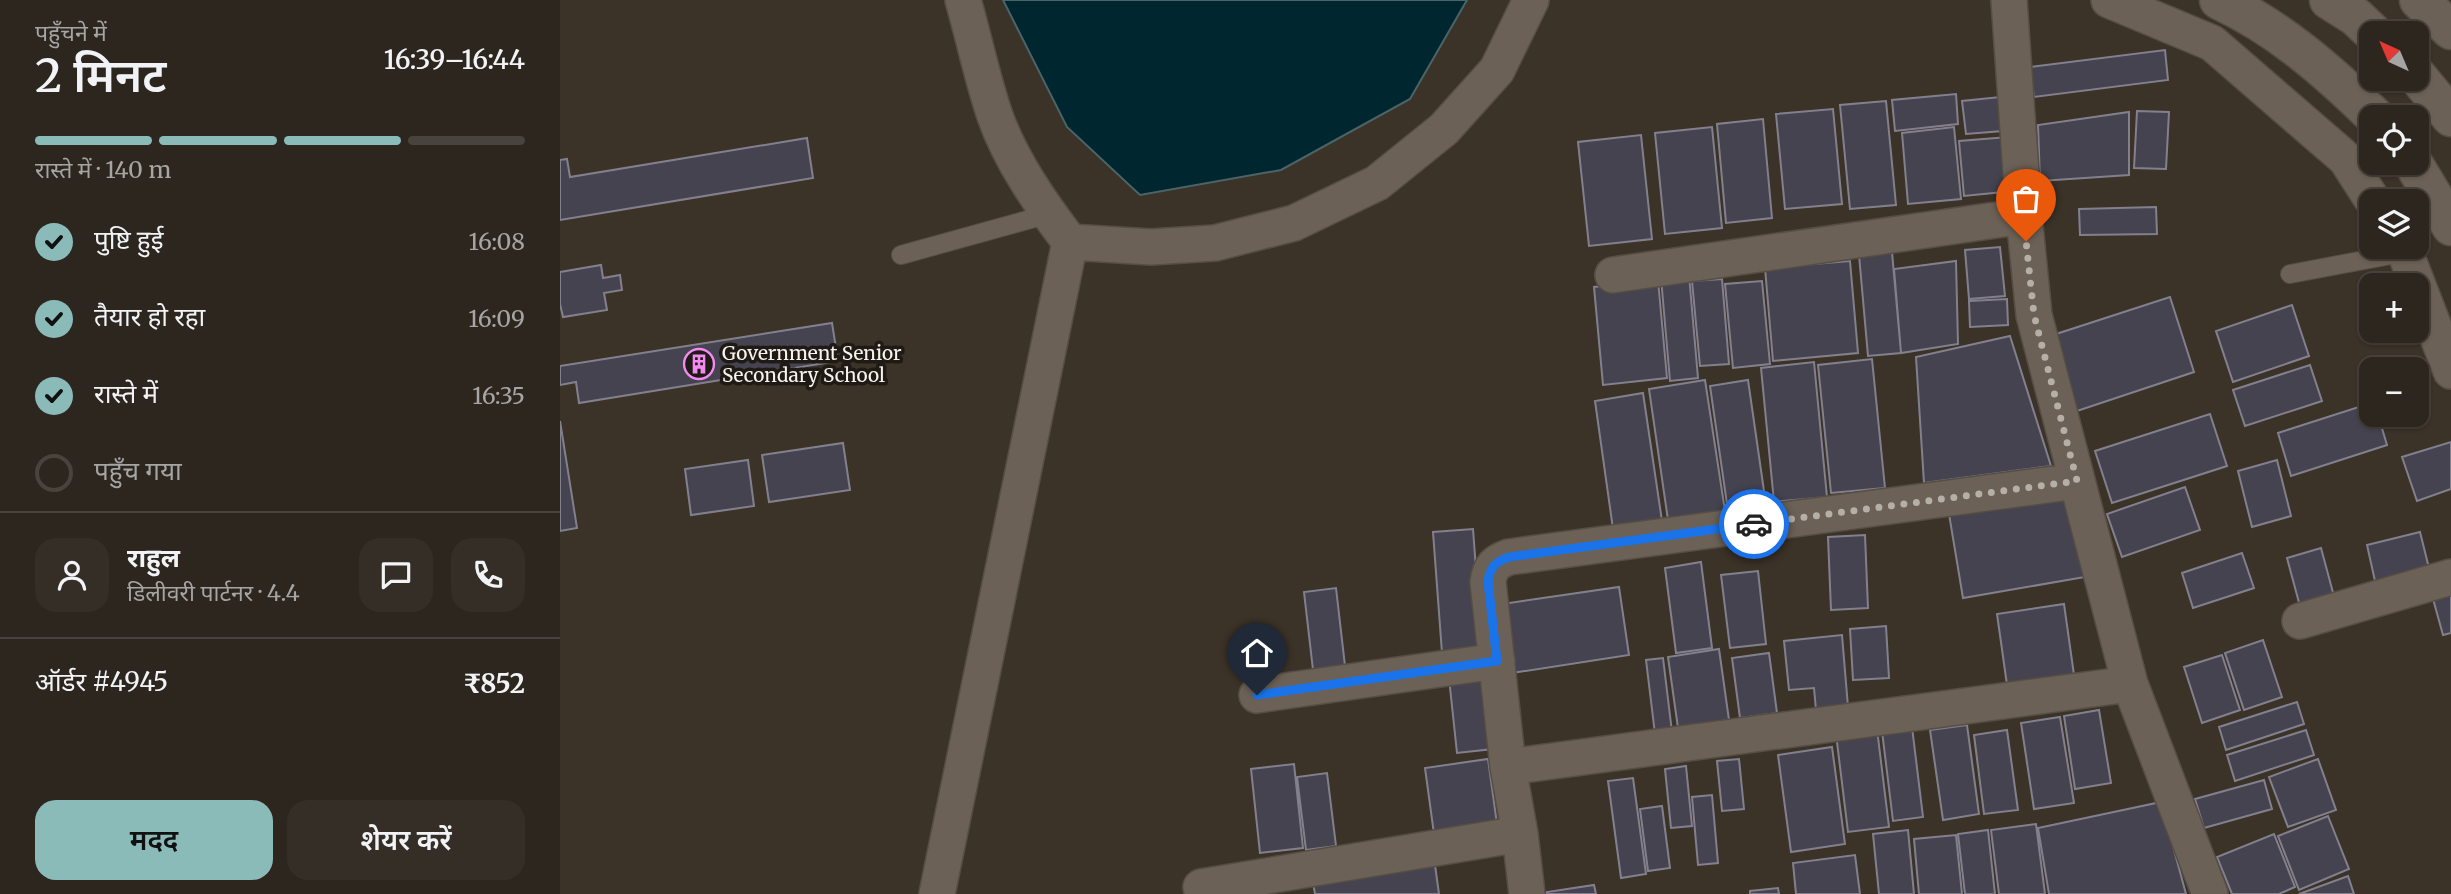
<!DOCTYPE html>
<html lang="hi">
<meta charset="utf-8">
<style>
body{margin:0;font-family:Merriweather,"Noto Sans Devanagari",serif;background:#342e27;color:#f1f3f6;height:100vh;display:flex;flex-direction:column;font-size:26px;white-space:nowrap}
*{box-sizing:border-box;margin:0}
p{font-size:23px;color:#a6a5a4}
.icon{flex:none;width:38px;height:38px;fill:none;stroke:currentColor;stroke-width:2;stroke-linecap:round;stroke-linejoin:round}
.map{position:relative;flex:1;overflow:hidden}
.side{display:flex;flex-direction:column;background:#2c261e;width:560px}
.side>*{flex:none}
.needle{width:46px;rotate:316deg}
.tools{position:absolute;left:1799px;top:21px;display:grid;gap:14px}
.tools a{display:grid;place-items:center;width:70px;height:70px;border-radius:14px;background:#2c261e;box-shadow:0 2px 5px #0004,0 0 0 2px #48433c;font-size:35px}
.pin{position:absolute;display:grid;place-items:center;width:60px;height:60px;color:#fff;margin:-72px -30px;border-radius:50% 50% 50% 0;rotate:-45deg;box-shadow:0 0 7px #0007}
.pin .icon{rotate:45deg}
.courier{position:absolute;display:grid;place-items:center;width:70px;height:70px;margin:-35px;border:5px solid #1a73e8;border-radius:50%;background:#fff;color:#222;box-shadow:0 2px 9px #0007}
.overview em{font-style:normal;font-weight:600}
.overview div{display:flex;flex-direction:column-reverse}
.overview{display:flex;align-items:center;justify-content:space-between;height:119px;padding:0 35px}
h1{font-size:46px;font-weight:600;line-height:52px}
.bar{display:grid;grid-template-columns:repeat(4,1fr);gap:10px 7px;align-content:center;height:84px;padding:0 35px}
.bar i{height:9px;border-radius:5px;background:#48433c}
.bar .on{background:#8bbbb9}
.bar p{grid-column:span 4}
.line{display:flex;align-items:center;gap:18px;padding:0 35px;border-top:2px solid #48433c}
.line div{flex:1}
.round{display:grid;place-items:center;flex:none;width:74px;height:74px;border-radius:21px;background:#342e27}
ol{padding:0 35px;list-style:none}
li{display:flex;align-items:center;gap:21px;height:77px}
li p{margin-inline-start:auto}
li .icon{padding:7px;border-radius:50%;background:#8bbbb9;color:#111;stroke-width:4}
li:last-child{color:#a6a5a4}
li i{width:38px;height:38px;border:4px solid #48433c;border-radius:50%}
.button{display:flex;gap:14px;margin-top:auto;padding:14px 35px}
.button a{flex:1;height:80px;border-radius:21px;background:#8bbbb9;color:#111;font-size:28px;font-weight:600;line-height:80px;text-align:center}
.button a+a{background:#342e27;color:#f1f3f6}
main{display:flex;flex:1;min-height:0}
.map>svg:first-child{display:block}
.water{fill:#002730;stroke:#4b6469;stroke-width:2}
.building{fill:#45434f;stroke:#83808e;stroke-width:2}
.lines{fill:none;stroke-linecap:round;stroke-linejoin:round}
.lane-casing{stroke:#564d45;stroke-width:20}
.street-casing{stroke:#564d45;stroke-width:38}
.secondary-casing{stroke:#564d45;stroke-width:41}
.lane{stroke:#6c6156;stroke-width:18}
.street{stroke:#6c6156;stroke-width:35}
.secondary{stroke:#6c6156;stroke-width:38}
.done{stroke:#b6afa8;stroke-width:7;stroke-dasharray:0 12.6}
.route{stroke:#1a73e8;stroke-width:9}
.labels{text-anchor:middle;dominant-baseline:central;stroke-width:7;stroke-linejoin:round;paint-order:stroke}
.poi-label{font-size:19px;fill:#f9f3ed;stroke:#1f1a16;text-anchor:start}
</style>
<main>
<section class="side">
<div class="overview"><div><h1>2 मिनट</h1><p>पहुँचने में</p></div><em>16:39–16:44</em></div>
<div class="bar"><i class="on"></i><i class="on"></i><i class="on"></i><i></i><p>रास्ते में · 140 m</p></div>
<ol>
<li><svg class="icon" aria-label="check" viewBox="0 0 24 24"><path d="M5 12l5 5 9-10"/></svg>पुष्टि हुई<p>16:08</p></li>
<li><svg class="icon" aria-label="check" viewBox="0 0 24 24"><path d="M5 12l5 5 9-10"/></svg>तैयार हो रहा<p>16:09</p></li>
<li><svg class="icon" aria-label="check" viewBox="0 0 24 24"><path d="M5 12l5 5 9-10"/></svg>रास्ते में<p>16:35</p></li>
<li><i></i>पहुँच गया</li>
</ol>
<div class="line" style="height:126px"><a class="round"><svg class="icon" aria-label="person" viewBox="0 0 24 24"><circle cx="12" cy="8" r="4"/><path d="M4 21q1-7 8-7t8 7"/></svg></a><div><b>राहुल</b><p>डिलीवरी पार्टनर · 4.4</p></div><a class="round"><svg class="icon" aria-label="chat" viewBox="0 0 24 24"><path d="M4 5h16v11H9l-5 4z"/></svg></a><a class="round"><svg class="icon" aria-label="phone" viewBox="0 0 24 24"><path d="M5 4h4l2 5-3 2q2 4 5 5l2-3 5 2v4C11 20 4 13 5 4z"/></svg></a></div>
<div class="line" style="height:91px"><div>ऑर्डर #4945</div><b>₹852</b></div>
<div class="button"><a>मदद</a><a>शेयर करें</a></div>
</section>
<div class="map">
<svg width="1891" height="894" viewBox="0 0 1891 894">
<rect width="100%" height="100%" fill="#3b3228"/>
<path class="water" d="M443 0H907L850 99 721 170 580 195 507 127Z"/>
<path class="building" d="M1605 50 1608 80 1474 97 1470 67Z
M1396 94 1398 124 1335 131 1332 100Z
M1440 97 1443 131 1406 134 1402 101Z
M1326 101 1336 205 1290 209 1280 105Z
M1273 109 1282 204 1225 209 1216 114Z
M1577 111 1609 112 1606 169 1574 168Z
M1569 112V175L1480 181 1478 125Z
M1203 119 1212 218 1166 223 1157 124Z
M1152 127 1162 228 1105 234 1095 133Z
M1394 127 1401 199 1348 204 1342 133Z
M1081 135 1092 239 1029 246 1018 142Z
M1448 137 1453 191 1404 196 1399 141Z
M247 138 253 178 0 220V160L7 159 10 177Z
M1596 207 1597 234 1520 235 1519 209Z
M1440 247 1445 296 1409 299 1405 250Z
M1332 252 1341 353 1308 356 1299 255Z
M1290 261 1298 353 1213 361 1205 268Z
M1396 261 1398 344 1341 353 1334 269Z
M41 265 43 278 60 275 62 290 44 293 47 310 3 317 0 304V272Z
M1129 275 1138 378 1110 381 1101 278Z
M1162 279 1169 364 1140 366 1132 281Z
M1098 280 1107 378 1043 385 1034 287Z
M1202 281 1210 364 1173 368 1165 284Z
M1610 297 1634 372 1514 412 1490 336Z
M1447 299 1448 325 1410 327 1409 301Z
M1732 305 1749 356 1673 382 1656 331Z
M272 323 278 361 19 403 16 382 0 385V366Z
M1450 336 1491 466 1364 483 1356 357Z
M1312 359 1325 488 1271 493 1258 365Z
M1254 362 1267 497 1214 502 1201 368Z
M1750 365 1762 401 1685 426 1673 390Z
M1145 380 1165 511 1108 520 1089 389Z
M1188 380 1206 505 1168 511 1150 386Z
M1083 393 1102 521 1053 529 1035 401Z
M1811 403V415H1818L1827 445 1731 476 1718 433Z
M1650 414 1667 466 1552 503 1535 451Z
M0 421 17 528 0 531Z
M1891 442V489L1857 501 1842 457Z
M283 443 290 490 209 502 202 455Z
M188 460 194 506 131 515 125 469Z
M1717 460 1731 516 1692 527 1678 471Z
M1625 487 1640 530 1562 557 1547 514Z
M1511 488 1525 577 1403 598 1388 508Z
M913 529 922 650 882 653 873 532Z
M1860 532 1869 568 1815 581 1807 545Z
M1305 535 1308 608 1271 610 1268 537Z
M1761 548 1775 600 1741 610 1727 558Z
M1682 553 1694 588 1633 608 1622 573Z
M1141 562 1152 648 1116 653 1105 568Z
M1198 571 1206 644 1170 648 1161 575Z
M1891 583V633L1883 635 1870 588Z
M1059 587 1069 655 952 673 942 604Z
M776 588 785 666 753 670 744 592Z
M1504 604 1515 682 1448 692 1437 614Z
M1326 626 1329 678 1293 680 1290 629Z
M1282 635 1288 707 1256 710 1254 688 1229 690 1224 641Z
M1703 640 1722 697 1684 710 1665 653Z
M1159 649 1170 727 1119 735 1108 657Z
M1209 653 1217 713 1180 718 1172 658Z
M1662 655 1680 710 1642 723 1624 667Z
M1103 658 1112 732 1095 734 1086 660Z
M925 674 933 749 897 753 889 678Z
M1737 702 1744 724 1666 750 1659 727Z
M1539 710 1551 783 1515 789 1504 716Z
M1500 717 1514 803 1474 809 1461 723Z
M1407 725 1419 814 1383 820 1370 730Z
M1352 727 1363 817 1333 821 1322 731Z
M1317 729 1329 827 1288 832 1276 734Z
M1447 730 1458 810 1424 814 1414 735Z
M1746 730 1754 755 1675 781 1667 755Z
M1272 747 1285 844 1231 852 1218 755Z
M928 759 937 824 874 834 865 768Z
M1179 759 1184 809 1162 811 1157 761Z
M1758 759 1776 810 1728 827 1709 777Z
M734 764 743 848 700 853 691 769Z
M1126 766 1132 826 1111 828 1105 769Z
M767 773 776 846 746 850 737 777Z
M1073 778 1086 874 1061 878 1048 781Z
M1704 780 1712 809 1644 828 1635 799Z
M1152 795 1158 863 1138 865 1132 797Z
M1601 802 1626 894H1489L1478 828Z
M1102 806 1110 868 1088 871 1080 809Z
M1768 816 1789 869 1739 890 1718 836Z
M1476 824 1485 894H1439L1431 830Z
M1348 830 1354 894H1319L1313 834Z
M1428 830 1435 894H1405L1398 834Z
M1714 834 1735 887 1719 894H1672L1657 857Z
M1396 835 1402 894H1359L1354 839Z
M1295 855 1300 894H1236L1233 863Z
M875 865 879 894H755L753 882Z
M1788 876 1794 894H1739Z
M1034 885 1036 894H987V892Z
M1218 888 1219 894H1190V891Z"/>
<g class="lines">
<g class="lane-casing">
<path id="lane" d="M341 255 489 214
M1730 274 1847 252"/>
</g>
<g class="street-casing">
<path id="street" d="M403 0C414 38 422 78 435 116 451 161 481 204 510 242
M1449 0 1464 216 1474 315 1570 684 1650 894
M1549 0 1652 43 1786 159 1813 201
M1843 247 1891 371
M1053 275 1464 216
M1740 621 1891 577
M697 695 937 661
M948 767 1570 684
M641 887 960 834
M377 894 510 242 591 247 655 243 734 223 817 183 884 129 937 70 971 0
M967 894 960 834 948 767 928 582C930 567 935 562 949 557L1517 481"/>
</g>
<g class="secondary-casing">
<path id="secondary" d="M1659 0C1719 28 1768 71 1815 117
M1769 0 1796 17 1813 33
M1859 0 1891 30
M1857 76 1891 117
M1853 163 1891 226"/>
</g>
<use href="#lane" class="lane"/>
<use href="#street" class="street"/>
<use href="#secondary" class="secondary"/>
</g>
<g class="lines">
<path class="done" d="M1194 524 1517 481 1474 315 1466 241"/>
<path class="route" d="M697 695 937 661 928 582C930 567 935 562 949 557L1194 524"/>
</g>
<defs>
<g id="building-ring" transform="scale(1.575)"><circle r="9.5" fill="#1f1a16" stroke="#f38af2" stroke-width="1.5"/><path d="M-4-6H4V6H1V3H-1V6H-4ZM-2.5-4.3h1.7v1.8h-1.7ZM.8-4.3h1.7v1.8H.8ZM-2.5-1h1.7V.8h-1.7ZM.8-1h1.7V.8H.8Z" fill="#f38af2"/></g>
</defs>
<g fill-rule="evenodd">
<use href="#building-ring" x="139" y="364"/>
</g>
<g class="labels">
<g class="poi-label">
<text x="162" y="353">Government Senior<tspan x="162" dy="22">Secondary School</tspan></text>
</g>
</g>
</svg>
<div class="tools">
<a><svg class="needle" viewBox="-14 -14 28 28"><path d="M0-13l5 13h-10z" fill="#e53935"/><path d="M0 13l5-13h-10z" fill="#a6a5a4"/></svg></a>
<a><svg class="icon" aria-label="locate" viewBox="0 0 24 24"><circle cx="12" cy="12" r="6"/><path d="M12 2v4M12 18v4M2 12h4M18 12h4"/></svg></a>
<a><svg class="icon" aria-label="layers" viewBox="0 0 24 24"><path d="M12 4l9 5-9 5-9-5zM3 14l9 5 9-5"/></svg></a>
<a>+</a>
<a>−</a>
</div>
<div class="pin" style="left:1466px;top:241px;background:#ea580c"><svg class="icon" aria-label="bag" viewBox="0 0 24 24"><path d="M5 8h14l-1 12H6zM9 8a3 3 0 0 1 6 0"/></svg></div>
<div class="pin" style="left:697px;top:695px;background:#1f2937"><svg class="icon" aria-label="home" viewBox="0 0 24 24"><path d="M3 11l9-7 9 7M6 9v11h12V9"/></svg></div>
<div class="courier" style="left:1194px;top:524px"><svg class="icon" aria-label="car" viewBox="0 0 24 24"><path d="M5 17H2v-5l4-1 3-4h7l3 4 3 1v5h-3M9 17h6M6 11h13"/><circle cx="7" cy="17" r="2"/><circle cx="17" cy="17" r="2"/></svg></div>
</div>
</main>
